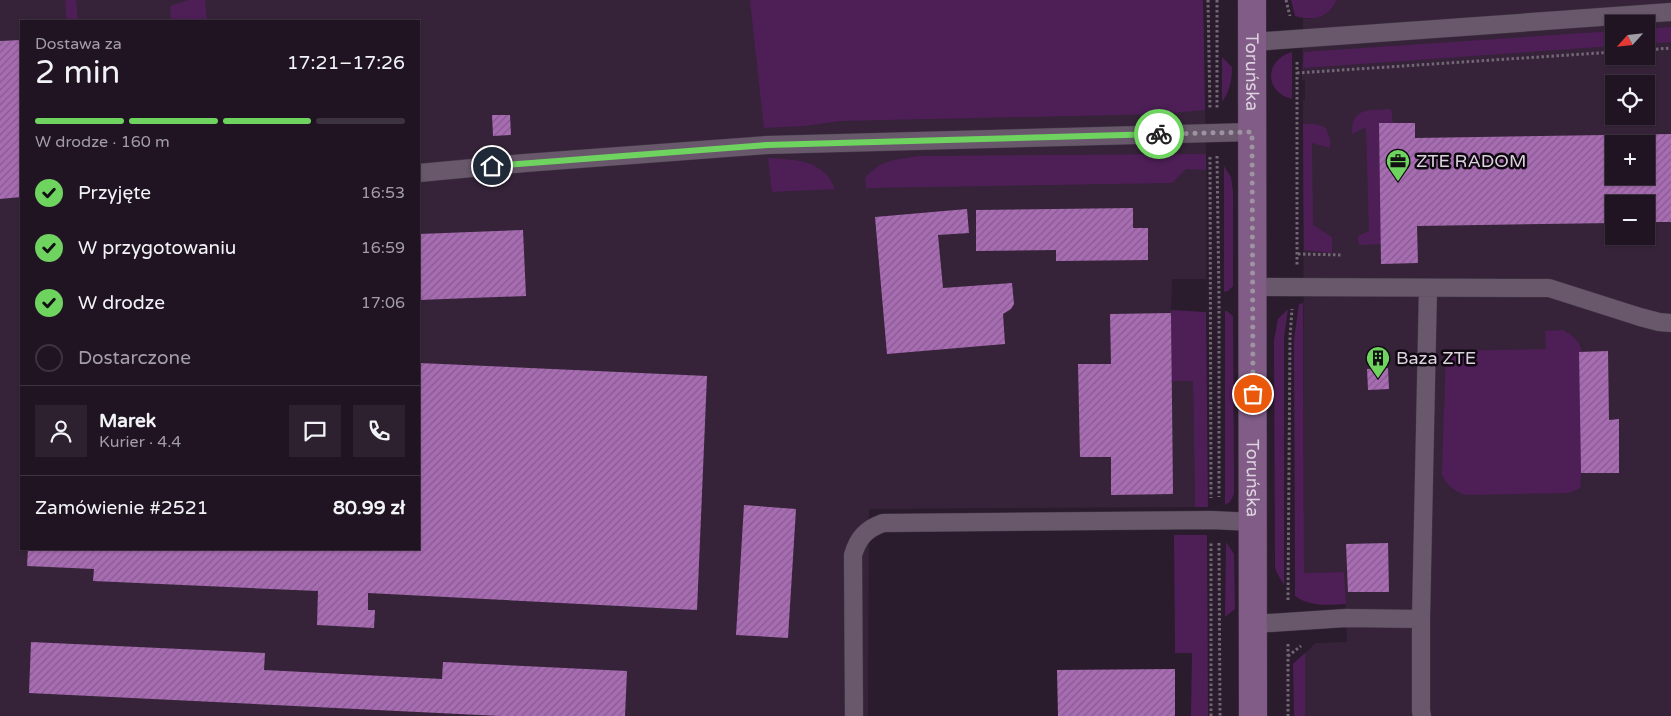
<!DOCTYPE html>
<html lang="pl">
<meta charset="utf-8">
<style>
body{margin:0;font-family:"Varela Round",sans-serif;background:#2d212f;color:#f1f3f6;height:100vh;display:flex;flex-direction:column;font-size:19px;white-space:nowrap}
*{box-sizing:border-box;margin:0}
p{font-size:16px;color:#a29ea5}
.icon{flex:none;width:28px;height:28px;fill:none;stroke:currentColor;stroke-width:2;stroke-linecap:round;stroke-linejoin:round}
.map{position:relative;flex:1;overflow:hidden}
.drawer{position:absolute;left:20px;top:20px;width:400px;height:530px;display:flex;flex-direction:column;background:#201422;border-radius:0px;box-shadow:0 1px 4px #0004,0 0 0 1px #3d3340}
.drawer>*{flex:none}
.needle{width:32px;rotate:243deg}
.tools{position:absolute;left:1605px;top:15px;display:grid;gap:10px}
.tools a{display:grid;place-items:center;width:50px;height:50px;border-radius:0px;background:#201422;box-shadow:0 1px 4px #0004,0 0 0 1px #3d3340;font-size:25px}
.pin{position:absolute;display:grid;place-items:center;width:42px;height:42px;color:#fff;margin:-21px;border:2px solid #fff;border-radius:50%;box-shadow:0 1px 5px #0007}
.courier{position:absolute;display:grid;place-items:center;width:50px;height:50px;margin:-25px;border:4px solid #6fd360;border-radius:50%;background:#fff;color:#222;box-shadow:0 1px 6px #0007}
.head em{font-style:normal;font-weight:600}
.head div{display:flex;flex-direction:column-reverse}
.head{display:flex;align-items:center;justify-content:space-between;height:85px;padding:0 15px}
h1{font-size:32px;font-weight:600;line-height:38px}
.bar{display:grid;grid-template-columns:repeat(4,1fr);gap:8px 5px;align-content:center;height:60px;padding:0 15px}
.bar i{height:6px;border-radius:4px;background:#3d3340}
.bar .on{background:#6fd360}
.bar p{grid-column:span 4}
.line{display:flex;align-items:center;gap:12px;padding:0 15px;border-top:1px solid #3d3340}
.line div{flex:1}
.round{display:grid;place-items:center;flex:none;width:52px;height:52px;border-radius:0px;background:#2d212f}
ol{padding:0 15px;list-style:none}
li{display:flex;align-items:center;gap:15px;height:55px}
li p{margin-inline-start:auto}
li .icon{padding:5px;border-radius:50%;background:#6fd360;color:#111;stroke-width:4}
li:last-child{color:#a29ea5}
li i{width:28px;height:28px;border:2px solid #3d3340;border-radius:50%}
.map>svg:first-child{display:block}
.built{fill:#362339;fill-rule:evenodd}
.green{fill:#4e1f57}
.building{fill:url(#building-hatch);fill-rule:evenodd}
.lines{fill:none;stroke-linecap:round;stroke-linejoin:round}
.lane-casing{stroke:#423745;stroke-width:19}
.secondary-casing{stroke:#423745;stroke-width:29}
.path{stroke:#736776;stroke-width:3;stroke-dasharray:2.5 2.5;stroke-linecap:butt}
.lane{stroke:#69586c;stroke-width:18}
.secondary{stroke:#805c87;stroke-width:28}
.done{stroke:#9e93a0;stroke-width:5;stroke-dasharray:0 9}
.route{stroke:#6fd360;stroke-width:6}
.labels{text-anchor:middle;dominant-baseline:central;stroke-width:5;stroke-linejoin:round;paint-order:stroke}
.street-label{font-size:18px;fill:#dcd3de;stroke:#0f0810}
.poi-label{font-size:18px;fill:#dcd3de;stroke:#0f0810;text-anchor:start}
</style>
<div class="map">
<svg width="1671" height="716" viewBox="0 0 1671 716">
<defs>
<pattern id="building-hatch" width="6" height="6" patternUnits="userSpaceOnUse" patternTransform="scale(1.25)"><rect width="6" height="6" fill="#a86cb3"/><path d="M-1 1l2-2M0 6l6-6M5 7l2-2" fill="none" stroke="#845c8c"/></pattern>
</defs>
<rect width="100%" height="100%" fill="#2a1b2d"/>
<path class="built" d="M0 0H1203L1206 154V279H1172L1171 313 1172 381H1193L1195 507 869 509 868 716H0ZM21 21H419V549H21Z
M1337 0H1671V716H1305V653L1316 643 1347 642 1344 572 1304 573 1303 100H1305V80H1302L1303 19H1311L1332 9ZM1614 24H1646V56H1614ZM1614 84H1646V116H1614ZM1614 144H1646V176H1614ZM1614 204H1646V236H1614Z"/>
<path class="green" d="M65 0H76L78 21H67Z
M189 0H205L207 21H171L170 6Z
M750 0H1203L1205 110 1161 114 840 121 804 126 764 128Z
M1291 0H1337C1330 17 1312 22 1295 16Z
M1671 27V42L1646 44V29Z
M1614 31V46L1303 68 1304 52Z
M1292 52V99C1264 92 1264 60 1292 52Z
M1222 57 1232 67C1232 81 1230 90 1222 102Z
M1391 109 1393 123H1379L1381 244 1359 245 1358 236 1369 231 1366 127 1352 134C1351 106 1370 111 1391 109Z
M1303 124H1316L1326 128 1330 139V148L1312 143 1313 225 1332 237V253L1304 250Z
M1206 154V170L1186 169 1172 183 866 188 865 178C882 159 895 160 919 156Z
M768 158C796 160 823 159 835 189L772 192Z
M1224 166 1231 177 1233 191V286L1228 291 1224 292Z
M1303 303 1304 573 1344 572 1346 604C1327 605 1311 607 1295 596L1294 340 1299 304Z
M1288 309 1284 337V585L1277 573 1275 567 1274 340 1278 319Z
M1171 310 1206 312 1208 507H1195L1193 381H1172Z
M1225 311H1227L1233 316 1234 494 1230 502 1225 505Z
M1563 330C1572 335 1580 341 1582 352H1579L1581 473 1580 488 1569 493 1466 495C1454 491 1447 486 1442 474L1446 351 1546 349 1545 331Z
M1174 535H1207L1208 716H1191L1192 653H1175Z
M1226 542 1234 554 1235 609 1225 617Z
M1305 653V716H1294L1293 664Z"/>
<path class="building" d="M21 40V197L0 199V41Z
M492 115H510L511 135 493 136Z
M1379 123H1415V138L1671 134V222H1646V204H1614V223L1417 226 1418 263 1381 264ZM1614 144H1646V176H1614Z
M1133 208V228H1148V260L1056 261V250L976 251V210Z
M967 209 969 233 938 235 943 288 1012 283 1014 304 1011 309 1003 314 1005 344 887 354 875 217Z
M523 230 526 296 419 300V234Z
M1171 313 1173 494 1111 495V457H1080L1078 364H1111L1110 314Z
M1608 351 1609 420 1619 419V473H1581L1579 352Z
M419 363 707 376 697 610 368 593V610H375L374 628 317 625 318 591 93 581 94 569 27 566 28 549H419Z
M1388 368 1389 389 1368 390 1367 369Z
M744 505 796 509 788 638 736 635Z
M1388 543 1389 592H1348L1346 544Z
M31 642 265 653 264 670 442 679 443 662 627 671 625 716H500L29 693Z
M1175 669V716H1058L1057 670Z"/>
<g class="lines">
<g class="lane-casing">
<path id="lane" d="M1253 42 1671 12
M419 173 525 163 767 145 1252 132
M1253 287 1549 288 1640 317 1659 322 1671 323
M1253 624 1346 618 1421 619
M854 716 853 555C858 538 866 529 883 523L1211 520 1253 522
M1422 716 1421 711V619L1428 288"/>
</g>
<g class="secondary-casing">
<g id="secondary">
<path id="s1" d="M1252 0 1253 716"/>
</g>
</g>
<path class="path" d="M1208 0 1210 110
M1217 0V109
M1286 0 1290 16
M1646 50 1671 48
M1297 62V265
M1297 73 1614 52
M1217 156 1219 300V497
M1210 157 1211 498
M1298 254 1343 255
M1219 543 1220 716
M1288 600 1290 337 1292 309
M1288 644V716
M1288 656 1301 646
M1211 716V542"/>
<use href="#lane" class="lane"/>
<use href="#secondary" class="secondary"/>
</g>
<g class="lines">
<path class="done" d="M1159 134 1252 132 1253 394"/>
<path class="route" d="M492 166 767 145 1159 134"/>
</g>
<defs>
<g id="office-pin" transform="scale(1.25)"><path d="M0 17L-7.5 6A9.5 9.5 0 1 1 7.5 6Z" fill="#6fd360" stroke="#0f0810"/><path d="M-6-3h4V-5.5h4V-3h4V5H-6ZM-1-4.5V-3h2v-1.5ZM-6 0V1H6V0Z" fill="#111"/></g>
<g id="building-pin" transform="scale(1.25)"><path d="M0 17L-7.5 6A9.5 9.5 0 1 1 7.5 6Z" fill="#6fd360" stroke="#0f0810"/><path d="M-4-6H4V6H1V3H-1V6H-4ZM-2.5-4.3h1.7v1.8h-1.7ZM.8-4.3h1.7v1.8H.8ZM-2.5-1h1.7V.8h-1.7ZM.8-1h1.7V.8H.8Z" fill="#111"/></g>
</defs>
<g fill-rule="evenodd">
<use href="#office-pin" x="1398" y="161"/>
<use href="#building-pin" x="1378" y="358"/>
</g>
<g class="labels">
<g class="street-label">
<text stroke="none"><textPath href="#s1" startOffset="72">Toruńska</textPath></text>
<text stroke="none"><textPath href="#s1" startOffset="478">Toruńska</textPath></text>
</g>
<g class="poi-label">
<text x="1416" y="161">ZTE RADOM</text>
<text x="1396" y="358">Baza ZTE</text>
</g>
</g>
</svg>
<div class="tools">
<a><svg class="needle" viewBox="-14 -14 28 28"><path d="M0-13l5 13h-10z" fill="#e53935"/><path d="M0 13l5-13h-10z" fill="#a29ea5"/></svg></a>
<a><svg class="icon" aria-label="locate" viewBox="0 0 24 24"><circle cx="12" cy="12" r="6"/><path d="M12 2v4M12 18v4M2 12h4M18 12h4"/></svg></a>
<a>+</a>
<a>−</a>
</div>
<div class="pin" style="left:1253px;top:394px;background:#ea580c"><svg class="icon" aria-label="bag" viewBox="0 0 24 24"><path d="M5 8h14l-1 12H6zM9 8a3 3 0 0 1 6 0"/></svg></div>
<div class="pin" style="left:492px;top:166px;background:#1f2937"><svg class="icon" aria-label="home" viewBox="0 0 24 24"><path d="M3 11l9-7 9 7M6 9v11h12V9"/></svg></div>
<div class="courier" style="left:1159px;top:134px"><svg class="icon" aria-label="bike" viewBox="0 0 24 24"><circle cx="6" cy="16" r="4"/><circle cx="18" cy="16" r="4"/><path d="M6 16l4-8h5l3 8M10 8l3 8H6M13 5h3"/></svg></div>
<section class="drawer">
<div class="head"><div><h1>2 min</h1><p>Dostawa za</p></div><em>17:21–17:26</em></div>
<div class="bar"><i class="on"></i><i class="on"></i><i class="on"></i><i></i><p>W drodze · 160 m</p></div>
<ol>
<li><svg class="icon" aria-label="check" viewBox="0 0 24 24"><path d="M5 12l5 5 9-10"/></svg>Przyjęte<p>16:53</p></li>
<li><svg class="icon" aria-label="check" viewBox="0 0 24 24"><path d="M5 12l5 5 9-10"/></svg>W przygotowaniu<p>16:59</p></li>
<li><svg class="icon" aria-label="check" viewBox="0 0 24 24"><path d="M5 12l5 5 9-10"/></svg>W drodze<p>17:06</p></li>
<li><i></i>Dostarczone</li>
</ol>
<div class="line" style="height:90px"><a class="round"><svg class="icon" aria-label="person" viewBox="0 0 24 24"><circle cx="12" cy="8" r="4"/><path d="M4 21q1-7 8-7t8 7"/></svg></a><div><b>Marek</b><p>Kurier · 4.4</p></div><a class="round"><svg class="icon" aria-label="chat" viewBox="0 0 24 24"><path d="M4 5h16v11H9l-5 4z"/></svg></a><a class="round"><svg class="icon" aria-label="phone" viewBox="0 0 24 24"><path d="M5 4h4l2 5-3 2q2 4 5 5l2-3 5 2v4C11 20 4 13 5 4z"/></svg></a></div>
<div class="line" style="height:65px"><div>Zamówienie #2521</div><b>80.99 zł</b></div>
</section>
</div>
